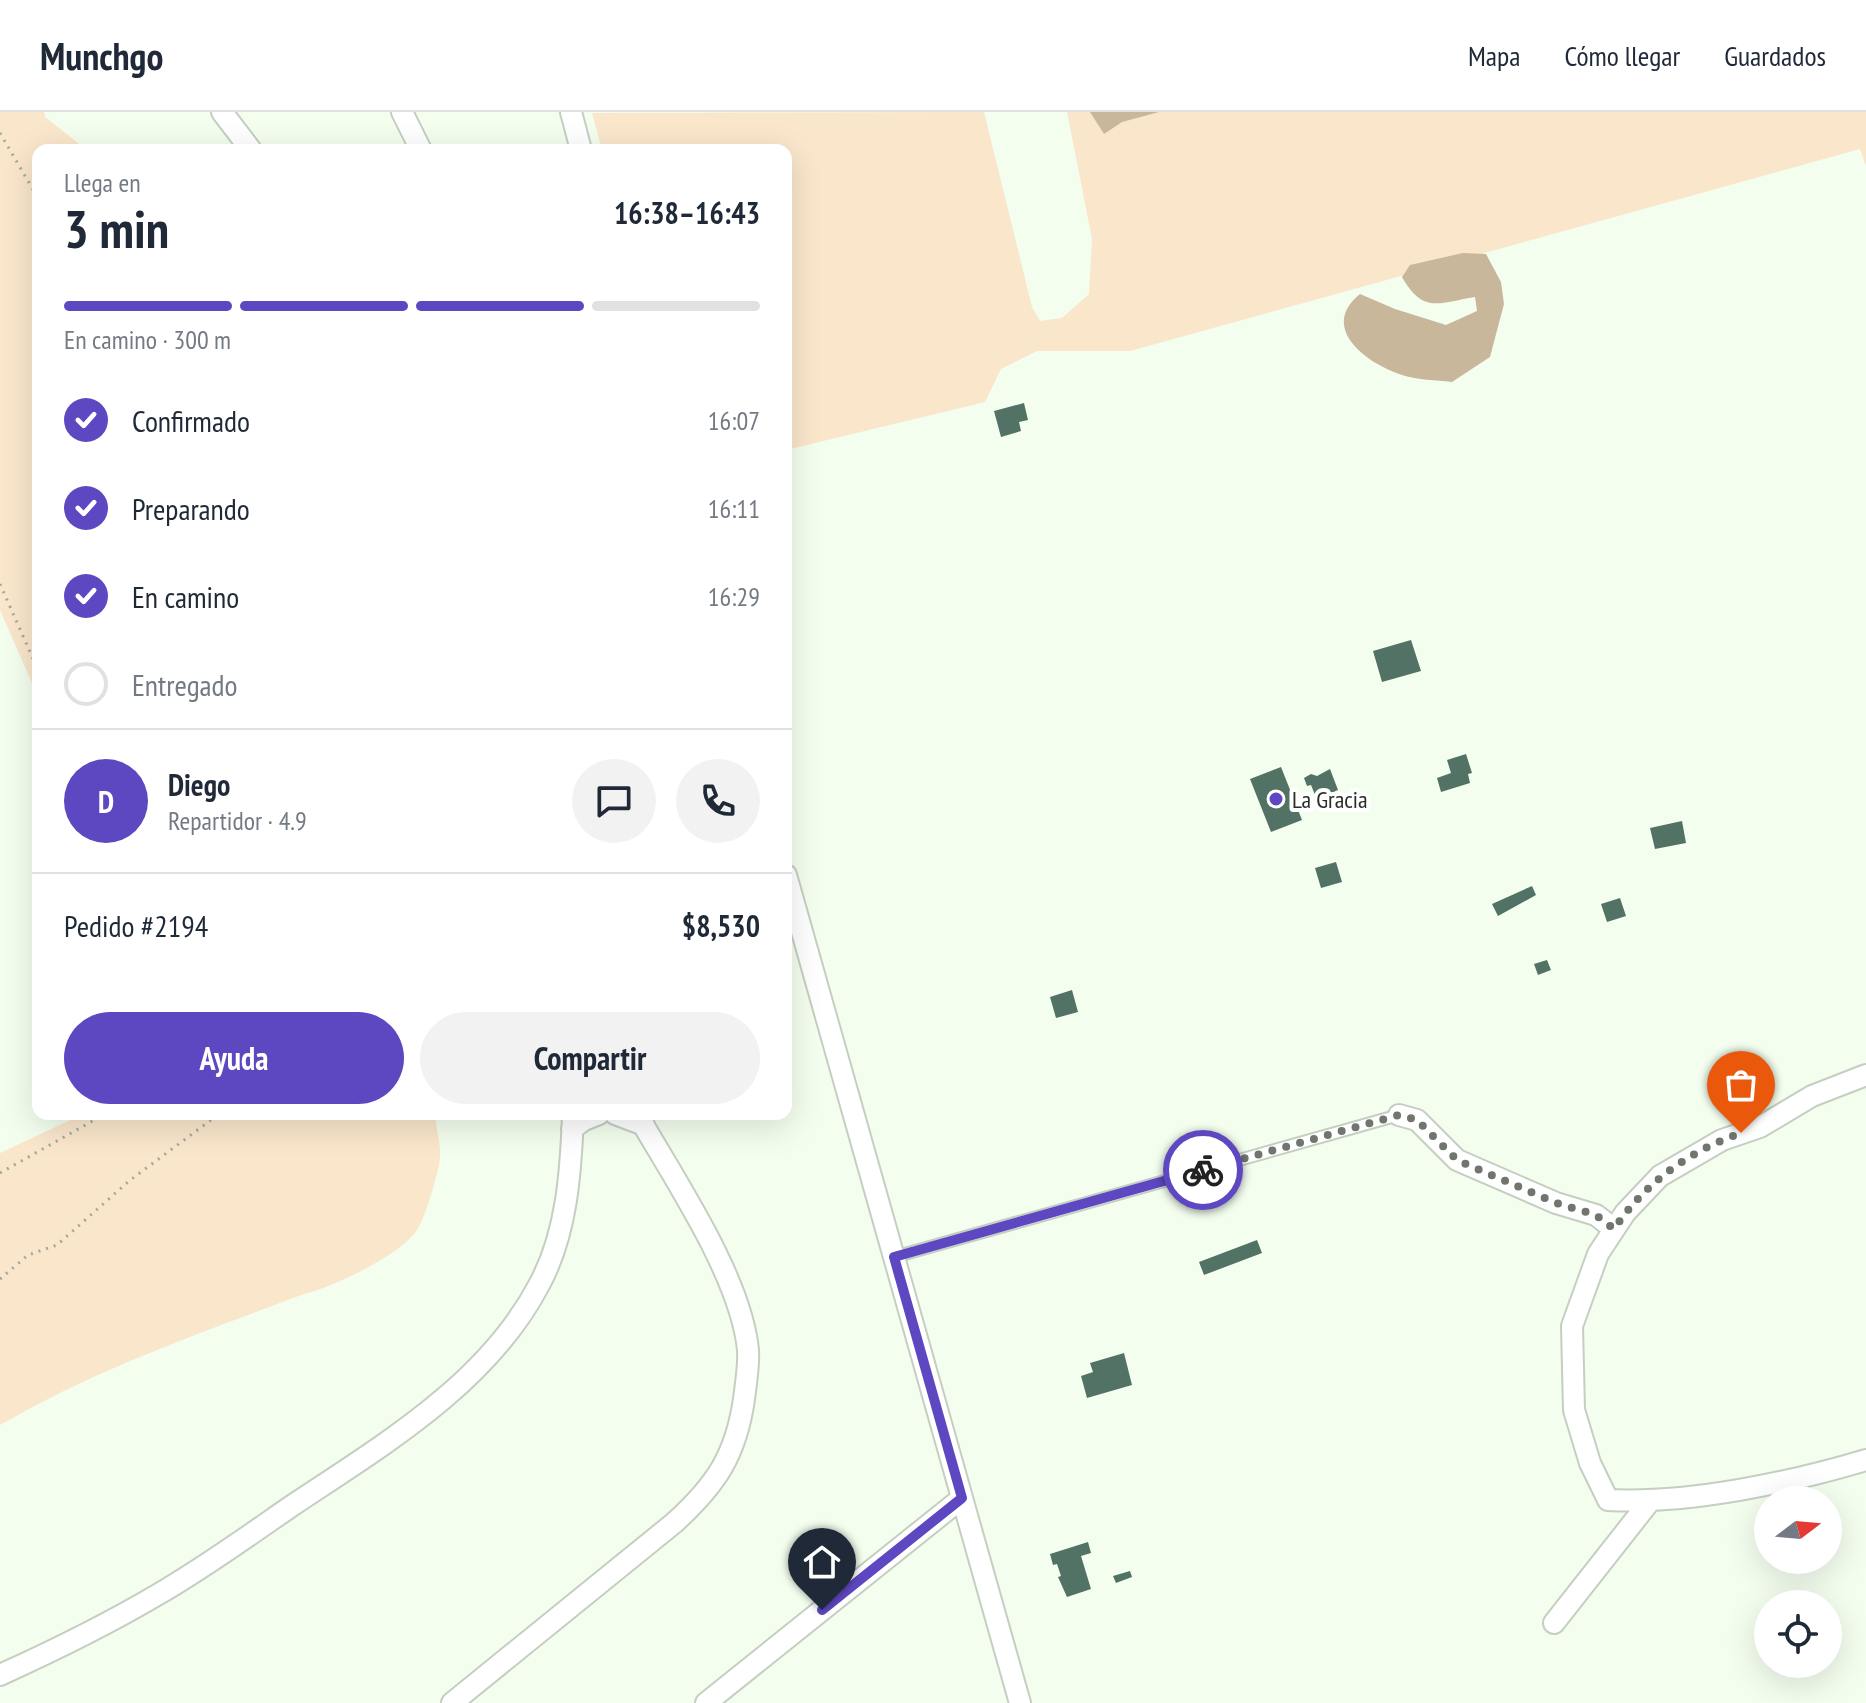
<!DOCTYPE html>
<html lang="es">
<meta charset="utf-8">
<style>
body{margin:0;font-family:"PT Sans Narrow",sans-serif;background:#f2f2f3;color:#1f2937;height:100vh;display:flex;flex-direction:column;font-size:30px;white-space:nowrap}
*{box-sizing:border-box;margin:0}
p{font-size:26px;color:#747a83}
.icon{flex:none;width:44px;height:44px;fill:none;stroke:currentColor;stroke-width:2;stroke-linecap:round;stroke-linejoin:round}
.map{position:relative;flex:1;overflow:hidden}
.panel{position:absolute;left:32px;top:32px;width:760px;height:976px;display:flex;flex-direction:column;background:#fff;border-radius:16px;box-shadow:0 8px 32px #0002}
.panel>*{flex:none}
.needle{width:52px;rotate:74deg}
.fabs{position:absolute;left:1754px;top:1374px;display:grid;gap:16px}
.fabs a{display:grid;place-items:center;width:88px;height:88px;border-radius:50%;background:#fff;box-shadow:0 8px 32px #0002;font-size:40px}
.pin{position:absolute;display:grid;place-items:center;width:68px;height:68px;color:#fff;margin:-82px -34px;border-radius:50% 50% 50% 0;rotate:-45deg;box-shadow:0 0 8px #0007}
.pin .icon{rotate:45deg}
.courier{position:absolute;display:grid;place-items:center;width:80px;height:80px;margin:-40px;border:6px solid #5e48c1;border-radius:50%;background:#fff;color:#222;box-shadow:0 2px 10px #0007}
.summary em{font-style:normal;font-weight:700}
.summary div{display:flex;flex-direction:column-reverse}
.summary{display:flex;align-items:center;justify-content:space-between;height:136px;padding:0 32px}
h1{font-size:52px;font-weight:700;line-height:60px}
.bar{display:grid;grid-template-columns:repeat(4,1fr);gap:12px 8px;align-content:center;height:96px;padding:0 32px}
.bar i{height:10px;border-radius:6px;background:#e0e1e3}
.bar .current{background:#5e48c1}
.bar p{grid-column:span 4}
.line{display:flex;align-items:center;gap:20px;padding:0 32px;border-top:2px solid #e0e1e3}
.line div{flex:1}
.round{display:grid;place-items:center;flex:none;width:84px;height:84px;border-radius:42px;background:#f2f2f3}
ol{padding:0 32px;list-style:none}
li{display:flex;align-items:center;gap:24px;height:88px}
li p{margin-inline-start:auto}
li .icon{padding:8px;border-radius:50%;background:#5e48c1;color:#fff;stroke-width:4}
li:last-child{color:#747a83}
li i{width:44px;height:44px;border:4px solid #e0e1e3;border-radius:50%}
.cta{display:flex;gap:16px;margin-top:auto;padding:16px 32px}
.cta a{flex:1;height:92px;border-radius:48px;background:#5e48c1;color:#fff;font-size:32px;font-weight:700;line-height:92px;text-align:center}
.cta a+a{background:#f2f2f3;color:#1f2937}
header{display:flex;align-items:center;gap:48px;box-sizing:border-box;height:112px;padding:0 40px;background:#fff;border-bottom:2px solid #e0e1e3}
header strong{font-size:38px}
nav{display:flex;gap:44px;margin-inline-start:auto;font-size:28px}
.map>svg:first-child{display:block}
.green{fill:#f9e6cb}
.forest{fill:#c9b79b}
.building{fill:#517265}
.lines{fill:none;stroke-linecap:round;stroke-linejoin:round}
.service-casing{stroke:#c4cfc1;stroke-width:14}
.minor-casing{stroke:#c4cfc1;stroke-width:24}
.path{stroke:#a1a99e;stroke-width:3;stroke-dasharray:2 6;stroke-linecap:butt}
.service{stroke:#fff;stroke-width:10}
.minor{stroke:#fff;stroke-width:20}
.done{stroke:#70766d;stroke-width:8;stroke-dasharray:0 14.4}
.route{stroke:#5e48c1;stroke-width:10}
.poi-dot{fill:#5e48c1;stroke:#fff;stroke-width:3}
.labels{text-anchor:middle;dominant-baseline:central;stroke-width:8;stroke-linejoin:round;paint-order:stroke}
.poi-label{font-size:24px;fill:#292d27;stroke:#fff;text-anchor:start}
</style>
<header>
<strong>Munchgo</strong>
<nav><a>Mapa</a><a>Cómo llegar</a><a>Guardados</a></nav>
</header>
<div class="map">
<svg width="1866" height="1591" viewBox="0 0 1866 1591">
<rect width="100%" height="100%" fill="#f3feef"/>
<path class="green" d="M0 0H44L45 5 87 38H38V585L0 498Z
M984 0 1032 195 1040 209 1062 206 1089 182 1092 127 1067 0H1866V54L1860 37 1130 239H1037L1001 257 985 290 786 338V38H602L592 1Z
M83 1002H435C436 1016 441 1032 440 1046 439 1059 425 1107 417 1118 401 1143 333 1175 304 1182 200 1221 96 1257 0 1313V1041Z"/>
<path class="forest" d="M1090 0H1159L1122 10 1104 22Z
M1463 141 1486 142 1501 170 1504 192 1490 245 1452 270C1436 268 1418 268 1402 263 1367 252 1318 216 1360 182L1395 197 1446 213 1477 199 1475 185C1438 191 1423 202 1402 165L1410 153Z"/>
<path class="building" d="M1024 291 1028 308 1019 310 1021 319 1001 325 994 299Z
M1411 528 1421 559 1382 570 1373 539Z
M1466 642 1472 661 1468 662 1470 671 1441 680 1437 666 1451 661 1447 648Z
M1281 655 1302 708 1271 720 1250 667Z
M1330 657 1338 678 1322 685 1325 691 1319 693 1311 673 1307 674 1304 666 1311 662 1317 664Z
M1682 709 1686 731 1655 737 1650 716Z
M1336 750 1342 770 1321 776 1315 756Z
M1532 774 1536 783 1498 804 1492 792Z
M1620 786 1626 804 1607 810 1601 792Z
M1547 848 1551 858 1538 863 1534 852Z
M1072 878 1078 900 1056 906 1050 885Z
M1257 1128 1262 1141 1204 1163 1199 1150Z
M1124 1241 1132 1273 1087 1286 1081 1264 1093 1260 1090 1251Z
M1088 1430 1091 1441 1081 1444 1091 1477 1067 1485 1058 1465 1061 1464 1057 1452 1053 1453 1050 1442Z
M1130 1459 1132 1465 1116 1471 1113 1464Z"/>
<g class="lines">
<g class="service-casing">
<path id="service" d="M894 1145 1399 1003"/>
</g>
<g class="minor-casing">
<path id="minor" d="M222 0 251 38
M402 0 421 38
M571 0 581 38
M786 763 1020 1591
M1866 963 1812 984 1760 1015 1722 1028 1660 1064 1625 1101 1598 1142 1572 1214 1574 1298 1590 1351 1608 1388C1688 1392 1789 1371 1866 1348
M615 1002 644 1013
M1399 1003 1417 1008 1457 1048 1556 1091 1596 1103 1614 1117
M572 1017 584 1008 599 1002
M1554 1511 1650 1389
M0 1563C53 1539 106 1513 157 1483 204 1456 248 1424 293 1393 383 1333 487 1272 539 1173 567 1122 571 1059 573 1002
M452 1591 674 1411C716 1373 736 1343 744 1287 746 1271 749 1254 748 1238 741 1165 674 1067 637 1002
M706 1591 962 1386"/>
</g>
<path class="path" d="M0 21 38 86
M0 472 38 558
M0 1061 105 1002
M0 1167 28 1143 57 1133 129 1069 219 1002"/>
<use href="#service" class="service"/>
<use href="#minor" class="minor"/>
</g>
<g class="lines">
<path class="done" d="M1203 1058 1399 1003 1417 1008 1457 1048 1556 1091 1596 1103 1614 1117C1645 1071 1689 1039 1741 1021"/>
<path class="route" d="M822 1498 962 1386 894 1145 1203 1058"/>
</g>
<circle class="poi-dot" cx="1276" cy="687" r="8"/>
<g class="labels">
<g class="poi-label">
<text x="1292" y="687">La Gracia</text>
</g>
</g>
</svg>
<div class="fabs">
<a><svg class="needle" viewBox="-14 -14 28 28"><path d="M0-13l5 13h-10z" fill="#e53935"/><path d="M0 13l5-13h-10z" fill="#747a83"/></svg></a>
<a><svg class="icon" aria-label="locate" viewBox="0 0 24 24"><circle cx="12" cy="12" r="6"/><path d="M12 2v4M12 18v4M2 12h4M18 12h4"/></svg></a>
</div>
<div class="pin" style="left:1741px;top:1021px;background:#ea580c"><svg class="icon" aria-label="bag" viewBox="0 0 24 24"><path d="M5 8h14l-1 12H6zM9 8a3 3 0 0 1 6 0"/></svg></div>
<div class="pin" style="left:822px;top:1498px;background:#1f2937"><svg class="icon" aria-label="home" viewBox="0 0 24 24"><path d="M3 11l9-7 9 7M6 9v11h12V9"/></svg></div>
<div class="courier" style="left:1203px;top:1058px"><svg class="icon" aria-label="bike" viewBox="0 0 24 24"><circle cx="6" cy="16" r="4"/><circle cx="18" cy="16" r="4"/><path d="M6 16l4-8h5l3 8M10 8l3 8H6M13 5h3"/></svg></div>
<section class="panel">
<div class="summary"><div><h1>3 min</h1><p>Llega en</p></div><em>16:38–16:43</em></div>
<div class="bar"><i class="current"></i><i class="current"></i><i class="current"></i><i></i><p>En camino · 300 m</p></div>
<ol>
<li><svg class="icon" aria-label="check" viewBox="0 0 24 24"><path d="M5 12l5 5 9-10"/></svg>Confirmado<p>16:07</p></li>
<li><svg class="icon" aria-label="check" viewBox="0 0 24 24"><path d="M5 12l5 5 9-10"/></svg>Preparando<p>16:11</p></li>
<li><svg class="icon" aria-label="check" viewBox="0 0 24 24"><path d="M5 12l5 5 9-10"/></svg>En camino<p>16:29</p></li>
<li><i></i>Entregado</li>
</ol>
<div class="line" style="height:144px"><b class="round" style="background:#5e48c1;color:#fff">D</b><div><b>Diego</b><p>Repartidor · 4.9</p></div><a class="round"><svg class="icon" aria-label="chat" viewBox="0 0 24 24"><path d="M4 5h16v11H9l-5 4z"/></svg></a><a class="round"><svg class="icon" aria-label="phone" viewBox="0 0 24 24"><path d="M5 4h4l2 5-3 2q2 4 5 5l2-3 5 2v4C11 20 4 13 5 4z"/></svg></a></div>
<div class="line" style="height:104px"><div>Pedido #2194</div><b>$8,530</b></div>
<div class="cta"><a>Ayuda</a><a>Compartir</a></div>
</section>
</div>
